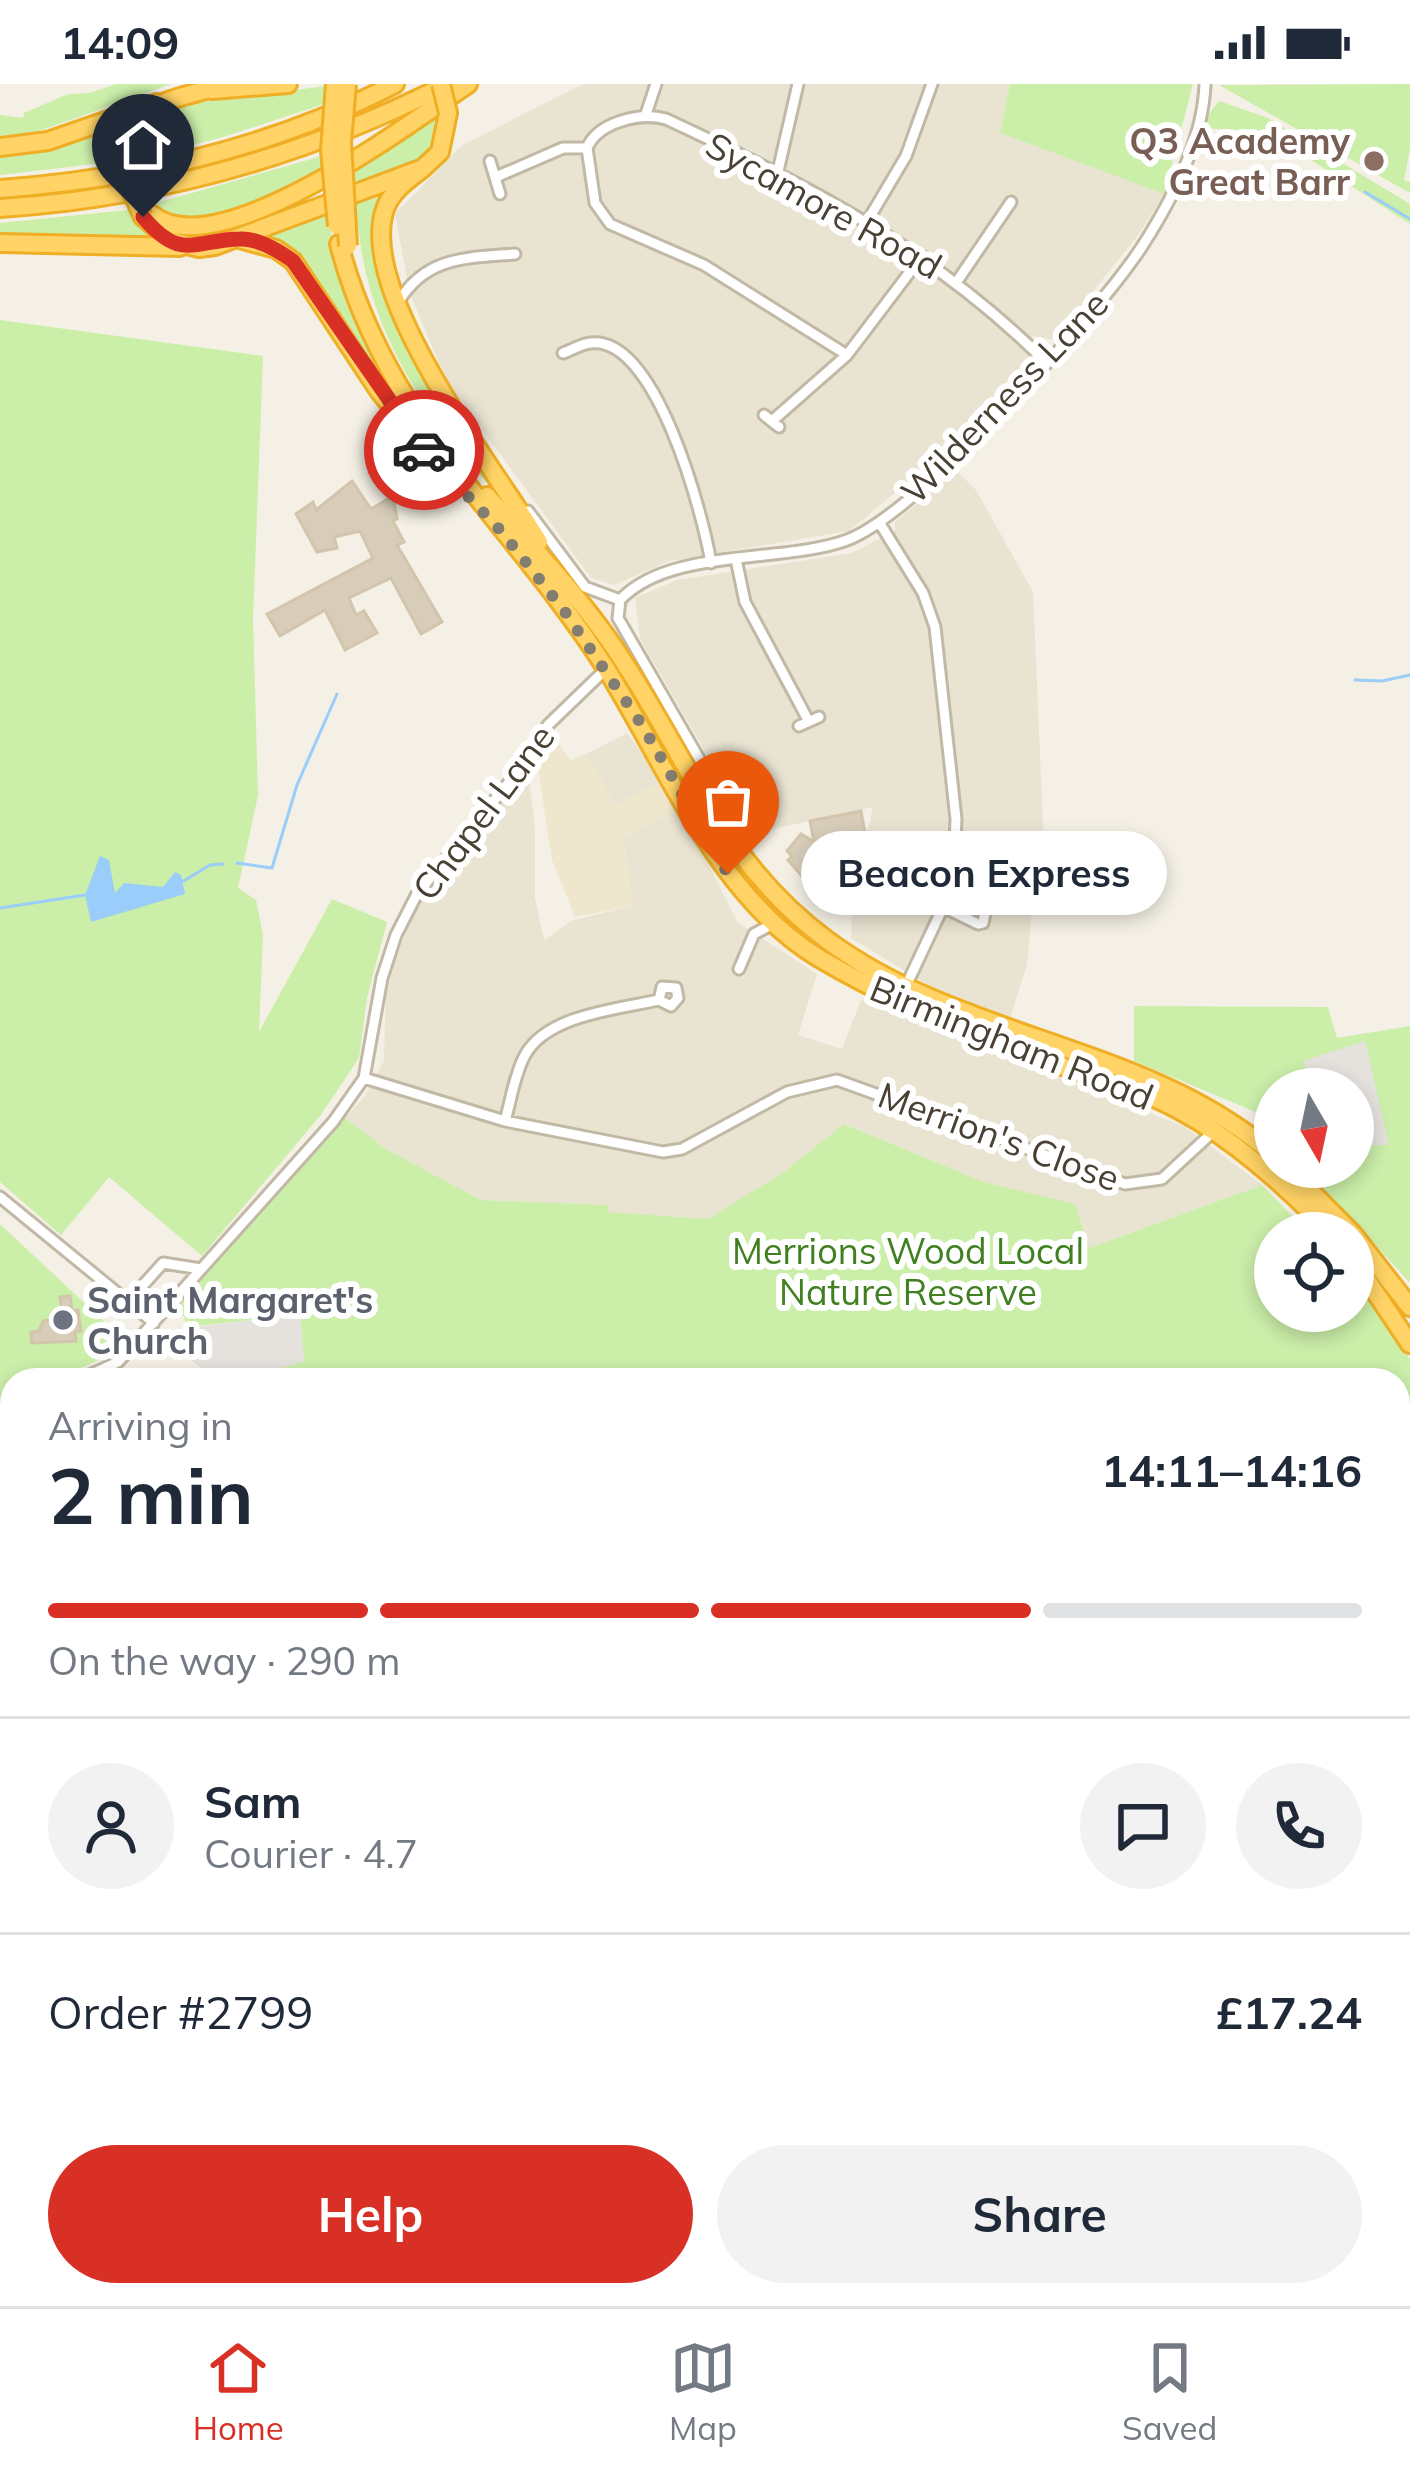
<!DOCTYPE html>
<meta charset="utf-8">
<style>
body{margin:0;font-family:Mulish,sans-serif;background:#f2f2f3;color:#1f2937;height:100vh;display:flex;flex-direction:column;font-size:45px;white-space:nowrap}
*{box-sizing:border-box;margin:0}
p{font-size:39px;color:#747a83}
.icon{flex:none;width:66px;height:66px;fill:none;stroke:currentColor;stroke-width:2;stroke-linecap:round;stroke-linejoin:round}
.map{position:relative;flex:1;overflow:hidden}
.panel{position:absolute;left:0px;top:1284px;width:1410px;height:939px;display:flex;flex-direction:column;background:#fff;border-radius:36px 36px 0 0;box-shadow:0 6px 18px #0003}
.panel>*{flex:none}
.needle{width:78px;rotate:171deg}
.controls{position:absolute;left:1254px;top:984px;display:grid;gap:24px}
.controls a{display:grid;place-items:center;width:120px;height:120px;border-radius:50%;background:#fff;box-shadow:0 6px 18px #0003;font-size:60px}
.pin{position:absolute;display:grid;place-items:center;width:102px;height:102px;color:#fff;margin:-123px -51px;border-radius:50% 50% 50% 0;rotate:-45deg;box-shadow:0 0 12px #0007}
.pin .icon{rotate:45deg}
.courier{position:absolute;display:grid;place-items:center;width:120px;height:120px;margin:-60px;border:9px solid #d93025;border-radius:50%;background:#fff;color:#222;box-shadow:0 3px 15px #0007}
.bubble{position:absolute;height:84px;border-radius:42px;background:#fff;box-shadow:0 6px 18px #0003;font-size:39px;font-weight:700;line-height:84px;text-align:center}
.head em{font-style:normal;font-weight:700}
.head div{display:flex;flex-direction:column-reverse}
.head{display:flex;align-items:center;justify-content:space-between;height:204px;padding:0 48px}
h1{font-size:78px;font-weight:700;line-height:90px}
.bar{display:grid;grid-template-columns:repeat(4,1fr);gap:18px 12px;align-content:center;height:144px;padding:0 48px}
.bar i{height:15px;border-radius:9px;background:#e0e1e3}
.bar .on{background:#d93025}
.bar p{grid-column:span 4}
.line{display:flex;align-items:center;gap:30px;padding:0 48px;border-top:3px solid #e0e1e3}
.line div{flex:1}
.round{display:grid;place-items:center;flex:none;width:126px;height:126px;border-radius:63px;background:#f2f2f3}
.button{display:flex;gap:24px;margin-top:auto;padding:24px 48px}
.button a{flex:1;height:138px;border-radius:72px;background:#d93025;color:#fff;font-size:48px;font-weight:700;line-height:138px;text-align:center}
.button a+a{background:#f2f2f3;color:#1f2937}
.status{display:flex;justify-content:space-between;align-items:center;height:84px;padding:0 60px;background:#fff;direction:ltr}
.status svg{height:33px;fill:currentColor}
.menu{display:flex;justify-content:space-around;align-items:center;height:168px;border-top:3px solid #e0e1e3;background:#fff;font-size:33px;color:#747a83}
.menu a{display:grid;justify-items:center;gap:6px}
.menu .on{color:#d93025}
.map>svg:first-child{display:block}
.residential{fill:#e9e3d2}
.education{fill:#efe7cd}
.green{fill:#cbeea9}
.parking{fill:#e5e2de}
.water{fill:#9acdf9}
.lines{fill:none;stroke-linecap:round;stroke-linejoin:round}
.stream{stroke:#9acdf9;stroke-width:3}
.building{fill:#d7cdb9;stroke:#d3c5ab;stroke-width:3}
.street-casing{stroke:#c1b9a6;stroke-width:15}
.highway-casing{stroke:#efae24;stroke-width:22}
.street{stroke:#fff;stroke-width:9}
.highway{stroke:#ffd365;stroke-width:16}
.highway-bridge-casing{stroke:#efae24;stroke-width:22;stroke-linecap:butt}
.highway-bridge{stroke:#ffd365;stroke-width:16}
.done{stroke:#847e72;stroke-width:12;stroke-dasharray:0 21.6}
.route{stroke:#d93025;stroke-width:15}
.education-dot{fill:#8d6e63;stroke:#fff;stroke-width:4.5}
.worship-dot{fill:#6b7280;stroke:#fff;stroke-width:4.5}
.labels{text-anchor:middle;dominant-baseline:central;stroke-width:12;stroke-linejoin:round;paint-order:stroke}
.education-label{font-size:36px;font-weight:bold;fill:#785e54;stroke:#fff;text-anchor:end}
.street-label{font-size:36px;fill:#484134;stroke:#fff}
.park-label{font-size:36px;fill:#408020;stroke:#fff}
.worship-label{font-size:36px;font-weight:bold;fill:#5b616d;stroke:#fff;text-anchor:start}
</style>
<div class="status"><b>14:09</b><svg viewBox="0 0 49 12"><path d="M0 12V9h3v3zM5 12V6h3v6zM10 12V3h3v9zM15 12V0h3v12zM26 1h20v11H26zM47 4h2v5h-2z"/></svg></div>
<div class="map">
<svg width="1410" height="2222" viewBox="0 0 1410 2222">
<rect width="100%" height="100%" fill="#f4f0e5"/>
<path class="residential" d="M583 0H1010L1000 49 1164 110 1139 150 1054 256 1032 252 1026 260 1030 280 940 371 849 447 669 477 614 501 591 494 446 296 410 210 395 130 461 62Z
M957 387 976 406 1033 508 1045 785 1032 827 1027 880 1009 938 923 898 851 854 852 818 873 723 740 752 722 728 727 705 640 555 635 514 677 496 852 469 895 447V438Z
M627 649 664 697 615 721 586 670Z
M523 691 529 694 535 746V814L544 856 573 836 633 822 623 754 679 723 738 839 817 890 798 951 842 965 861 916 1185 1043 1262 1101 1088 1164 1075 1120 984 1098 845 1040 784 1088 708 1135 607 1128V1121L481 1116 386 1065 345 1034 365 1012 384 977 386 899 420 813Z
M1410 1446V2222H1120V2211H1398V1450Z"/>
<path class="education" d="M552 652 571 676 586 670 615 721 664 697 679 723 623 754 633 822 575 833 552 776 536 672Z"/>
<path class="green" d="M116 0H171L31 50 0 52V31L23 34 24 29 68 10 90 9Z
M1010 0H1193L1164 110 1000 49Z
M1410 0V65L1404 96 1410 98V109L1219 1Z
M326 2 324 20 220 54 135 75 143 41 170 22Z
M1219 17 1268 34 1410 120V140L1266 47 1198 44Z
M436 29 437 46 425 75 354 109 352 83Z
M132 31 114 53 112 78 0 91V68Z
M322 72 323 89 287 110 196 141 153 120Z
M390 109 376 146 442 321 508 423C424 330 364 249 356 120Z
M128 126 158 159 0 154V139Z
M327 130C342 209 383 292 425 360L307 185 260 156Z
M0 236 263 272 253 535 258 711 238 804 256 816 263 851 259 948 332 815 387 838 367 914 359 974 320 1032 202 1172 109 1093 61 1151 0 1098Z
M1134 922 1328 923 1337 954 1410 942V1199L1305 1083H1353V1005H1275V1036L1134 977Z
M345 1034 386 1065 481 1116 608 1121V1128L708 1135 784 1088 844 1040 984 1098 1075 1120 1089 1164 1262 1101 1309 1149H1275V1227H1353V1194L1410 1275V1438L1398 1441V1296H240L304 1277 300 1231 186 1243 184 1232 171 1233 172 1225Z
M0 1140 126 1258C96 1284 51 1296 12 1296V1314L0 1322Z
M0 1410 12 1433V2211H307L286 2222H0Z
M317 2211H1120V2222H323Z"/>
<path class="parking" d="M1365 957 1375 1001 1389 1061 1353 1062V1005H1313L1303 977Z
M300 1231 304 1277 240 1296H216L178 1266 193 1243Z"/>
<path class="water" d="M100 772 109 776 115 809 124 799 163 803 175 788 181 791 185 810 91 838 85 811Z"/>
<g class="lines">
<path class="stream" d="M1365 108 1410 135
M1355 596 1382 597 1410 591
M237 779 272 784 297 701 337 610
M182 798 210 781 223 780
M0 824 85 811
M0 1678 12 1687
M0 2021 12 2037
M111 2211 118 2222
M307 2211 321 2222"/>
</g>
<path class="building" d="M352 397 371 425 393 412 397 435 393 437 404 458 397 461 442 538 421 550 391 494 349 514 356 531 364 527 377 549 345 566 325 526 280 552 267 530 373 474 360 447 334 453 337 464 317 468 296 430 313 418 316 426Z
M861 727 865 749 824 757 833 767V776L823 786 826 794 813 805 788 776 792 772 787 767 801 750 814 758 810 737Z
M70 1212 72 1227 78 1226 81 1247 75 1248 76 1257 32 1259 31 1248 39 1247 43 1237 63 1235 60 1213Z"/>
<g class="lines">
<g class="street-casing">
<path id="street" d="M646 30 656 0
M587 64C598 38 640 28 666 35 808 101 932 165 1045 277
M587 64 595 119 610 140 704 181 847 271
M490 77 500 110
M778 87 798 0
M496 93 563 64H587
M868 136 906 72 932 0
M958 196 1011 118
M399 217C427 172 467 174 515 170
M563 269C571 266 582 260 590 259 656 250 703 431 711 479
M764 331 779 343
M772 337 847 271 922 172
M528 427 585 503 620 516
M879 438 923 509 935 543 956 735 953 802 905 904
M736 475 745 518 807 634
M620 516C670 463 782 480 847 456 918 430 1100 228 1143 161 1173 114 1203 56 1205 0
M620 516 618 534 716 704 711 723
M799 642 819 633
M943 823 978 840 983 839 986 824
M739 885 754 850 771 841
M364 994 505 1037 663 1068 682 1065 787 1008 837 996 1125 1100 1162 1095 1214 1047
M505 1037C511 1016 514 993 524 973 545 931 618 925 659 916L671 922 678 914 676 904 662 903 659 916
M0 1113 154 1239
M127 1219 163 1179 201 1185
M78 1296 118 1278 333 1038 364 994 382 894 396 851 417 810 525 679 548 641 606 585
M0 1334 12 1322
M1398 1447 1410 1443
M1398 1576 1410 1574
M1398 1780H1410
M1398 2135 1410 2137
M1398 2159 1410 2157
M1225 2222 1231 2211
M1387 2222 1390 2211"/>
</g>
<g class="highway-casing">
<path id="highway" d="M212 6 288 0
M0 63 48 57 157 19
M123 66C131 15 185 15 224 0
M423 84C409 95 391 107 385 125 356 209 496 386 539 458
M0 105C136 95 274 63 395 0
M0 124C159 114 306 72 448 0
M151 130C217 185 408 40 468 0
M143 133 171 157 199 164 215 162 423 84 440 68 448 29
M239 155 276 165 293 177 379 307 447 391
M0 159 180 163
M339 160C386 340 512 437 607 586 668 684 718 813 819 874 890 916 964 947 1041 975 1085 991 1136 1003 1177 1025 1236 1056 1285 1102 1332 1149
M487 412C535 467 585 517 625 580 691 681 725 781 827 856 963 957 1150 961 1275 1072
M1287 1083 1352 1149
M1353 1150 1410 1223
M1353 1175 1410 1260"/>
</g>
<use href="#street" class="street"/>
<use href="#highway" class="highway"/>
<g class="highway-bridge-casing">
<path id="highway-bridge" d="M335 0 330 66 337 142
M347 0 342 58 348 162
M441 0 448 29
M123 66 129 102 143 133"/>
</g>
<use href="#highway-bridge" class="highway-bridge"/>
</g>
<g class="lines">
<path class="done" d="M424 366 501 447 563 525 642 641 728 790"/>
<path class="route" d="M143 133C181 178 194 156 240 155 258 154 279 167 293 177L424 366"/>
</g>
<circle class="education-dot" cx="1374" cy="77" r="12"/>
<circle class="worship-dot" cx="63" cy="1236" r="12"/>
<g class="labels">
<g class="education-label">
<text x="1350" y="56">Q3 Academy<tspan x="1350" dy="41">Great Barr</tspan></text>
</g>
<g class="street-label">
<text transform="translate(824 121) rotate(29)">Sycamore Road</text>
<text transform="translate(1004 313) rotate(-46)">Wilderness Lane</text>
<text transform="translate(483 728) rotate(-53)">Chapel Lane</text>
<text transform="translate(1012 958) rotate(22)">Birmingham Road</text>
<text transform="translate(999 1052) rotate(20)">Merrion's Close</text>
</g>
<g class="park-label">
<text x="908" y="1166">Merrions Wood Local<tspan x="908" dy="41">Nature Reserve</tspan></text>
</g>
<g class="worship-label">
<text x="87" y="1215">Saint Margaret's<tspan x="87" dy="41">Church</tspan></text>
</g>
</g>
</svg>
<div class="controls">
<a><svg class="needle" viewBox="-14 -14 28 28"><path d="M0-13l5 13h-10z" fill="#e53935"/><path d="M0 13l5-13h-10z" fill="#747a83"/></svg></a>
<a><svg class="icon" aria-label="locate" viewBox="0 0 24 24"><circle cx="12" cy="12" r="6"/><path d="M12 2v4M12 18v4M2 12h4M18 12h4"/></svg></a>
</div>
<div class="pin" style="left:728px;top:790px;background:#ea580c"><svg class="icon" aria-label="bag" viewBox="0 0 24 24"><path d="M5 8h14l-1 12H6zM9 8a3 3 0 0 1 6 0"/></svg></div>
<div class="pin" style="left:143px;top:133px;background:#1f2937"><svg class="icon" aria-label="home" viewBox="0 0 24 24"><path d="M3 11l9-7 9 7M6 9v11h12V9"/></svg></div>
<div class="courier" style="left:424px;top:366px"><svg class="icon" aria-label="car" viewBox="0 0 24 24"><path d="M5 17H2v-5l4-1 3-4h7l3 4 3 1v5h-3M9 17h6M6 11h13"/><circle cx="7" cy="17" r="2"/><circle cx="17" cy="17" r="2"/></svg></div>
<div class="bubble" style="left:801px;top:747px;width:366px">Beacon Express</div>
<section class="panel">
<div class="head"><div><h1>2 min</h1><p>Arriving in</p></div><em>14:11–14:16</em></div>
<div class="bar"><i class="on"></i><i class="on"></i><i class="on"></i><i></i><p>On the way · 290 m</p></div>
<div class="line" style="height:216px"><a class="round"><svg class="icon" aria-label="person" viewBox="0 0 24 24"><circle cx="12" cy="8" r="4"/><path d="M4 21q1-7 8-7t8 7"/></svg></a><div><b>Sam</b><p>Courier · 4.7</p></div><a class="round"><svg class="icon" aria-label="chat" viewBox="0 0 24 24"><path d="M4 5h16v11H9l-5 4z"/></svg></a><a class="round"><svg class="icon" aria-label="phone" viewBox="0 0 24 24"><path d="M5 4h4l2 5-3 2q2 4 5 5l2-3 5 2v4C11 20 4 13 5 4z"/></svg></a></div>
<div class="line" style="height:156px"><div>Order #2799</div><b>£17.24</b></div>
<div class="button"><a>Help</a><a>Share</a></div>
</section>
</div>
<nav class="menu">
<a class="on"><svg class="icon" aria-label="home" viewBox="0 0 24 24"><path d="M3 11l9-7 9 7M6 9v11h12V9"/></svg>Home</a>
<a><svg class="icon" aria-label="map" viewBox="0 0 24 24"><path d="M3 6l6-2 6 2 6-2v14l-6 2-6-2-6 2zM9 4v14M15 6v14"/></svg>Map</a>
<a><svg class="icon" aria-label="saved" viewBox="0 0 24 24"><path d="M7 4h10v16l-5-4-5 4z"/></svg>Saved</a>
</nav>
